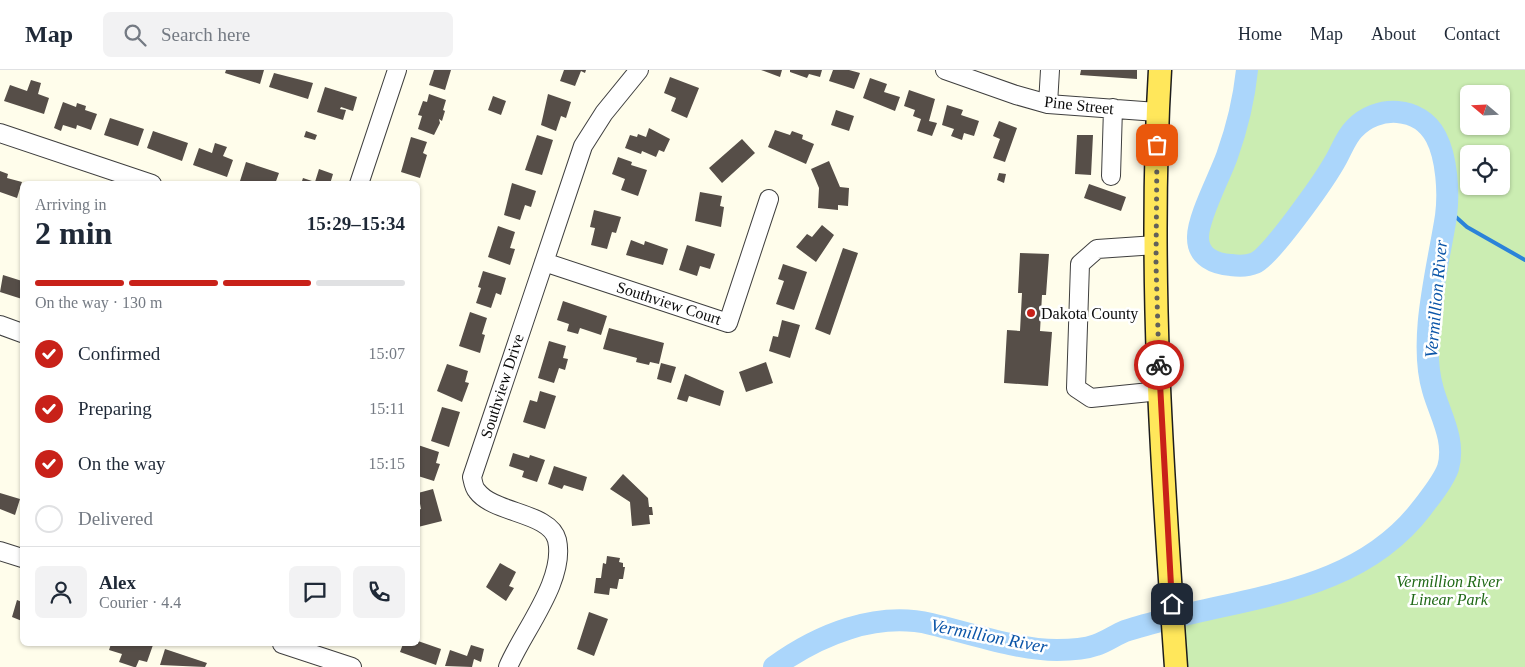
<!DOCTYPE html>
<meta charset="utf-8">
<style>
body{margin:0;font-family:"Times New Roman",serif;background:#f2f2f3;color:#1f2937;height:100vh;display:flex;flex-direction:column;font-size:19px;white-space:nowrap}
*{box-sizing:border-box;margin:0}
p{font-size:16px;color:#747a83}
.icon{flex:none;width:28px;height:28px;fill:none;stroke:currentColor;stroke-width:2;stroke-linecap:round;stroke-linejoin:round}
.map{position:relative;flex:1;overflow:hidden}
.panel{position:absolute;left:20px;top:111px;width:400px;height:465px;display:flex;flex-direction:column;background:#fff;border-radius:8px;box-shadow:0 1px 4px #0004}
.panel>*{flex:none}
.needle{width:32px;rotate:289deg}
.fabs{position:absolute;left:1460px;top:15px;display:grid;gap:10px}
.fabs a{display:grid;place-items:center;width:50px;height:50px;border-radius:8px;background:#fff;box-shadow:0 1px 4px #0004;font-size:25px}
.pin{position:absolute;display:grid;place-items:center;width:42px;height:42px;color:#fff;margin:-21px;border-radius:10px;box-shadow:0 2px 8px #0006}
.courier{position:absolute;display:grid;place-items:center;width:50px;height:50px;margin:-25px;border:4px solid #c82119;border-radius:50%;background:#fff;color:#222;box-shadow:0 1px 6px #0007}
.headline em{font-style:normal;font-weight:700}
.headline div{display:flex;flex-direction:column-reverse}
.headline{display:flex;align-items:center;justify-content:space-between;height:85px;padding:0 15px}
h1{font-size:32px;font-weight:700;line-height:38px}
.bar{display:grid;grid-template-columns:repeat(4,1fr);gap:8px 5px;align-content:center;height:60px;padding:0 15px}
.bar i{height:6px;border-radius:4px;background:#e0e1e3}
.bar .current{background:#c82119}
.bar p{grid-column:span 4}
.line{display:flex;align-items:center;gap:12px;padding:0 15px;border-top:1px solid #e0e1e3}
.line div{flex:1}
.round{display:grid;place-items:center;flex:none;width:52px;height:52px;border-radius:8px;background:#f2f2f3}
ol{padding:0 15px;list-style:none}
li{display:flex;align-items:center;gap:15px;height:55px}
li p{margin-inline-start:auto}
li .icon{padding:5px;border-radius:50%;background:#c82119;color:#fff;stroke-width:4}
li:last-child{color:#747a83}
li i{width:28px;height:28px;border:2px solid #e0e1e3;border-radius:50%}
header{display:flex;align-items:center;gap:30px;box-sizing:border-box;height:70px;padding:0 25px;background:#fff;border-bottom:1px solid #e0e1e3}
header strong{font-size:24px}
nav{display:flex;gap:28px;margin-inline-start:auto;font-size:18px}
.search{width:350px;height:45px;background:#f2f2f3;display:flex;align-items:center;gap:12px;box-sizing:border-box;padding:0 18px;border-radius:8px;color:#747a83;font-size:19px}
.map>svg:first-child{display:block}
.green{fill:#cbedb2;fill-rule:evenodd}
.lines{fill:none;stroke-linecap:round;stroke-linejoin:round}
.stream{stroke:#2b83d9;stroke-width:4}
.river{stroke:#abd6fb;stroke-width:22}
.building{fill:#564e48}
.minor-casing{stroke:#3f3f3f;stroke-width:20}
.major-casing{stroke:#1d1d1d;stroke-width:25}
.minor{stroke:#fff;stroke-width:18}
.major{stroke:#ffe75b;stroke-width:22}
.done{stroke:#61605a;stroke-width:5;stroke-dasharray:0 9}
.route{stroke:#c82119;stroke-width:6}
.poi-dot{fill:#c82119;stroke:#fff;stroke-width:2}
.labels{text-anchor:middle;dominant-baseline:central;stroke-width:5;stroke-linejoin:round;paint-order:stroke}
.street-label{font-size:16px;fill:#0c0c0c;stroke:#fff}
.poi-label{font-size:16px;fill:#0c0c0c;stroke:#fff;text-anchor:start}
.park-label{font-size:16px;font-style:italic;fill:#206917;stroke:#fff}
.water-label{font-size:18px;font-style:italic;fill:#0b55a8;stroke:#fff}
</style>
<header>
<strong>Map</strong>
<div class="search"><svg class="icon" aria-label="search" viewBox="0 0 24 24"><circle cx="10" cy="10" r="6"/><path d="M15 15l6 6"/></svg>Search here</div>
<nav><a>Home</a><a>Map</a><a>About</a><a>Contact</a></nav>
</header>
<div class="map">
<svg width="1525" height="597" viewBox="0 0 1525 597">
<rect width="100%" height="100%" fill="#fffdeb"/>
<path class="green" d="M1247 0H1525V597H1176L1173 548C1268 526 1362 517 1425 434 1433 423 1446 407 1448 394 1452 366 1439 345 1432 320 1426 298 1428 272 1430 249 1431 233 1432 217 1435 202 1442 158 1457 112 1436 68 1421 36 1374 33 1352 61 1345 69 1341 82 1335 92 1316 123 1293 155 1269 182 1246 206 1190 198 1199 158 1202 143 1211 128 1217 114 1230 77 1243 39 1247 0ZM1469 24H1501V56H1469ZM1469 84H1501V116H1469Z"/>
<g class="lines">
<path class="stream" d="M1447 139 1467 157 1525 190"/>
<path class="river" d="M774 597C818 565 876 541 931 554 969 563 1018 580 1057 580 1069 580 1085 579 1096 575 1106 572 1115 565 1125 561 1140 556 1156 552 1172 548 1262 525 1361 518 1422 438 1431 426 1443 412 1448 398 1456 370 1440 345 1433 320 1418 269 1438 198 1446 146 1449 123 1447 88 1436 67 1420 36 1377 34 1354 59 1345 68 1341 82 1334 93 1323 112 1271 186 1255 193 1248 196 1238 196 1231 195 1215 194 1198 187 1198 168 1197 149 1220 106 1227 86 1237 58 1244 29 1247 0"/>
</g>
<path class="building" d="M226 0H264L260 14 225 3Z
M434 0H451L445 20 429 15Z
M564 0H586L585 3 581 1 575 16 560 11Z
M761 0H782L780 7Z
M790 0H822L820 7 809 4 807 8 790 2Z
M833 0H849L860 3 854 19 829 11Z
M1081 0H1137V9L1080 5Z
M274 3 313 13 308 29 269 17Z
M670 7 699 18 687 48 671 41 676 28 664 23Z
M870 8 887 14 884 22 900 27 895 41 863 28Z
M31 10 41 13 38 24 49 28 44 44 4 31 10 15 27 21Z
M325 17 357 27 353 41 341 37 340 39 346 40 343 50 317 42Z
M909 20 935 29 929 51 937 53 932 66 917 61 921 49 913 46 915 40 904 36Z
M429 24 446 30 443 40 445 41 442 51 439 49 440 53 434 65 418 59 422 46 418 45 423 31 427 32Z
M548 24 571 32 566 48 561 46 556 61 541 55Z
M493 26 506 31 501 45 488 40Z
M63 32 76 37 77 33 86 36 85 40 97 44 91 60 77 55 76 59 63 55 61 61 54 58Z
M947 35 963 40 961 45 979 51 974 66 964 63 962 70 951 66 954 59 942 55Z
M836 40 854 46 849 61 831 55Z
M110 48 144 59 138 76 104 65Z
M999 51 1017 58 1005 92 993 88 1000 69 993 66Z
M649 58 670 69 664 82 659 80 656 87 642 81 641 84 625 78 630 65 637 67 638 64 646 67Z
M775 60 790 65 792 61 803 65 802 69 814 74 806 94 768 77Z
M153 61 188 73 182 91 147 78Z
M306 61 317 65 315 70 304 67Z
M537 65 553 70 542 105 525 100Z
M1077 65H1093L1091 105 1075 104Z
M411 67 427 72 423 83 427 85 420 108 401 102Z
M742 69 755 83 722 113 709 98Z
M215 73 227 77 223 86 233 90 227 107 193 95 199 78 212 83Z
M618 87 632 92 631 95 647 100 638 126 621 120 625 109 612 104Z
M829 91 840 117 849 118 848 136 838 135V140L818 138 819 118 811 99Z
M246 92 279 103 275 114H250L240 111Z
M319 99 333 104 330 114H301L303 108 315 112Z
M0 101 8 104 7 108 22 112 17 128 0 122Z
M999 103 1006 104 1004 113 997 110Z
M512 113 536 121 531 137 525 135 520 150 504 145Z
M1089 114 1126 127 1121 141 1084 128Z
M700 122 722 126 720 136 724 137 721 157 695 151Z
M594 140 621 147 616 163 612 162 607 179 591 175 595 158 590 157Z
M822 155 834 165 816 192 796 177 807 164 812 167Z
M498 156 515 162 510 178 515 179 510 195 488 187Z
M631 170 644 175 645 171 668 179 663 195 626 185Z
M687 175 715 184 710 199 700 196 697 206 679 200Z
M843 178 858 183 830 265 815 259Z
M1020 183 1049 184 1046 225H1042L1040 261 1052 262 1048 316 1004 313 1007 260 1020 261 1022 223H1018Z
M783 194 807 202 794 240 776 234 784 211 778 209Z
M483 201 506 208 501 225 496 223 491 238 476 233 481 218 478 217Z
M3 205 22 211V229L0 222Z
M563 231 607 246 601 265 580 258 578 264 567 261 569 254 557 250Z
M470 242 487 248 482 264 485 265 480 283 459 276Z
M782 250 800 255 790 288 769 281 773 266 778 267Z
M609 258 664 273 659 294 650 292 649 295 636 292 637 288 603 279Z
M549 271 566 276 563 288 568 289 565 300 559 298 554 313 538 308Z
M766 292 773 313 746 322 739 302Z
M661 293 676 297 671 313 657 309Z
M447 294 468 301 465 312 469 313 462 332 437 321Z
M685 304 724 321 720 336 689 326 687 332 677 329Z
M540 321 556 326 545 359 523 352 530 330 537 332Z
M442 337 460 342 449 377 431 371Z
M418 375 439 382 436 393 440 394 434 411 418 406Z
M513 383 529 388 530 385 545 390 537 412 522 407 524 401 509 396Z
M554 396 587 407 583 421 564 415 562 419 548 414Z
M623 404 648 428 649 437H652L653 445H649L650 454 632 456 630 432 610 419Z
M433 419 442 451 418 457V440L421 439 418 423Z
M0 423 20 429 15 445 0 439Z
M607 486 620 488 619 492 623 493V497H625L623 509H619L617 519 610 518 609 525 594 523 596 508H601L603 493 606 494Z
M500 493 516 502 509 516 514 518 506 531 486 517Z
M17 530 22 532V551L12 547Z
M589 542 608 549 594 586 577 579Z
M418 571 441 579 436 595 400 582 403 574H418Z
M111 574H150L153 575 147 592 139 590 136 597H134L119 592 122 584 109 580Z
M471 575 484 579 481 592 474 589 472 597 445 596 450 580 467 586Z
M165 579 207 593 205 597 160 595Z"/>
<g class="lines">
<g class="minor-casing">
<path id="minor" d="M945 0 1016 25 1048 34 1157 42
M1048 34 1050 0
M0 63 152 114
M1111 106 1113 38
M359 114 397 0
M1156 175 1097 179 1080 194 1076 318 1091 328 1160 321
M544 192 728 253 769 129
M0 255 22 263
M0 481 22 488
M282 574 352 597
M508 597C523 561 566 510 557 470 550 442 494 444 477 421 474 418 473 412 472 407L583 76 604 43 639 0"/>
</g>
<g class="major-casing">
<path id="major" d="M1160 0C1148 198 1162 399 1176 597"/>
</g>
<use href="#minor" class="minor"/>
<use href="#major" class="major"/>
</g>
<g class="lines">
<path class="done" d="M1157 75 1156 194 1159 295"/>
<path class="route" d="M1159 295 1172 534"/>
</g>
<circle class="poi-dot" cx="1031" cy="243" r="5"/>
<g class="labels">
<g class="street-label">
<text transform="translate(1079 35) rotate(6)">Pine Street</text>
<text transform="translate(669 233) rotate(18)">Southview Court</text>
<text transform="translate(502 316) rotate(-72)">Southview Drive</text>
</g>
<g class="poi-label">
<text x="1041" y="243">Dakota County</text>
</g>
<g class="park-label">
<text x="1449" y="511">Vermillion River<tspan x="1449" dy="18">Linear Park</tspan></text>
</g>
<g class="water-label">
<text transform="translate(1436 229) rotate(-85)">Vermillion River</text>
<text transform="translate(989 566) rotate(11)">Vermillion River</text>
</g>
</g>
</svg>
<div class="fabs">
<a><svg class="needle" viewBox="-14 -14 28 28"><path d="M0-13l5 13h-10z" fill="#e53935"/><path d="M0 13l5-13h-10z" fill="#747a83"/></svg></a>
<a><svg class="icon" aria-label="locate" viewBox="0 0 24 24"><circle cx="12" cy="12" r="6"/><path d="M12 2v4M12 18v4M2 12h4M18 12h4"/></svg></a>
</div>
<div class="pin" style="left:1157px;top:75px;background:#ea580c"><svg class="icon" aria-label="bag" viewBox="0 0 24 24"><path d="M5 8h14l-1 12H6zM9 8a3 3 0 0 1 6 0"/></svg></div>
<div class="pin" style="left:1172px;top:534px;background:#1f2937"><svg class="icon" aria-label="home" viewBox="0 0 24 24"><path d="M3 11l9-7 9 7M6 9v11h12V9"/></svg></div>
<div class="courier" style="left:1159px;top:295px"><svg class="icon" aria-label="bike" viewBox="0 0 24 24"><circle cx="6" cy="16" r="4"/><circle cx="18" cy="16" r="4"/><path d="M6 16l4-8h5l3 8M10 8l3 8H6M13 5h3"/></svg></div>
<section class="panel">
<div class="headline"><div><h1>2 min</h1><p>Arriving in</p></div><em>15:29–15:34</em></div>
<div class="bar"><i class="current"></i><i class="current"></i><i class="current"></i><i></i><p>On the way · 130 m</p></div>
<ol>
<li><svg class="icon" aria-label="check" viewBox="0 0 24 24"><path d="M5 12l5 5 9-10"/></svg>Confirmed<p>15:07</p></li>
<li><svg class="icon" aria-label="check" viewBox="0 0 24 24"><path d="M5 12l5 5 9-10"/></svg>Preparing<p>15:11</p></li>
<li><svg class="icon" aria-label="check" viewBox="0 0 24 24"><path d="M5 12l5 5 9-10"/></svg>On the way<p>15:15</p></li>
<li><i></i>Delivered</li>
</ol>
<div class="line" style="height:90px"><a class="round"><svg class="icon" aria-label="person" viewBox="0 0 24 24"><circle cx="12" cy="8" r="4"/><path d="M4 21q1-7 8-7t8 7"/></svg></a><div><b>Alex</b><p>Courier · 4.4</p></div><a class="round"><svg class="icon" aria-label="chat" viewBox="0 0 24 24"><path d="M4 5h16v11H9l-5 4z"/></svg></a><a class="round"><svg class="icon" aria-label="phone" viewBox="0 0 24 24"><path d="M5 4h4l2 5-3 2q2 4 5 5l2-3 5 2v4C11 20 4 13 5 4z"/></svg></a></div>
</section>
</div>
